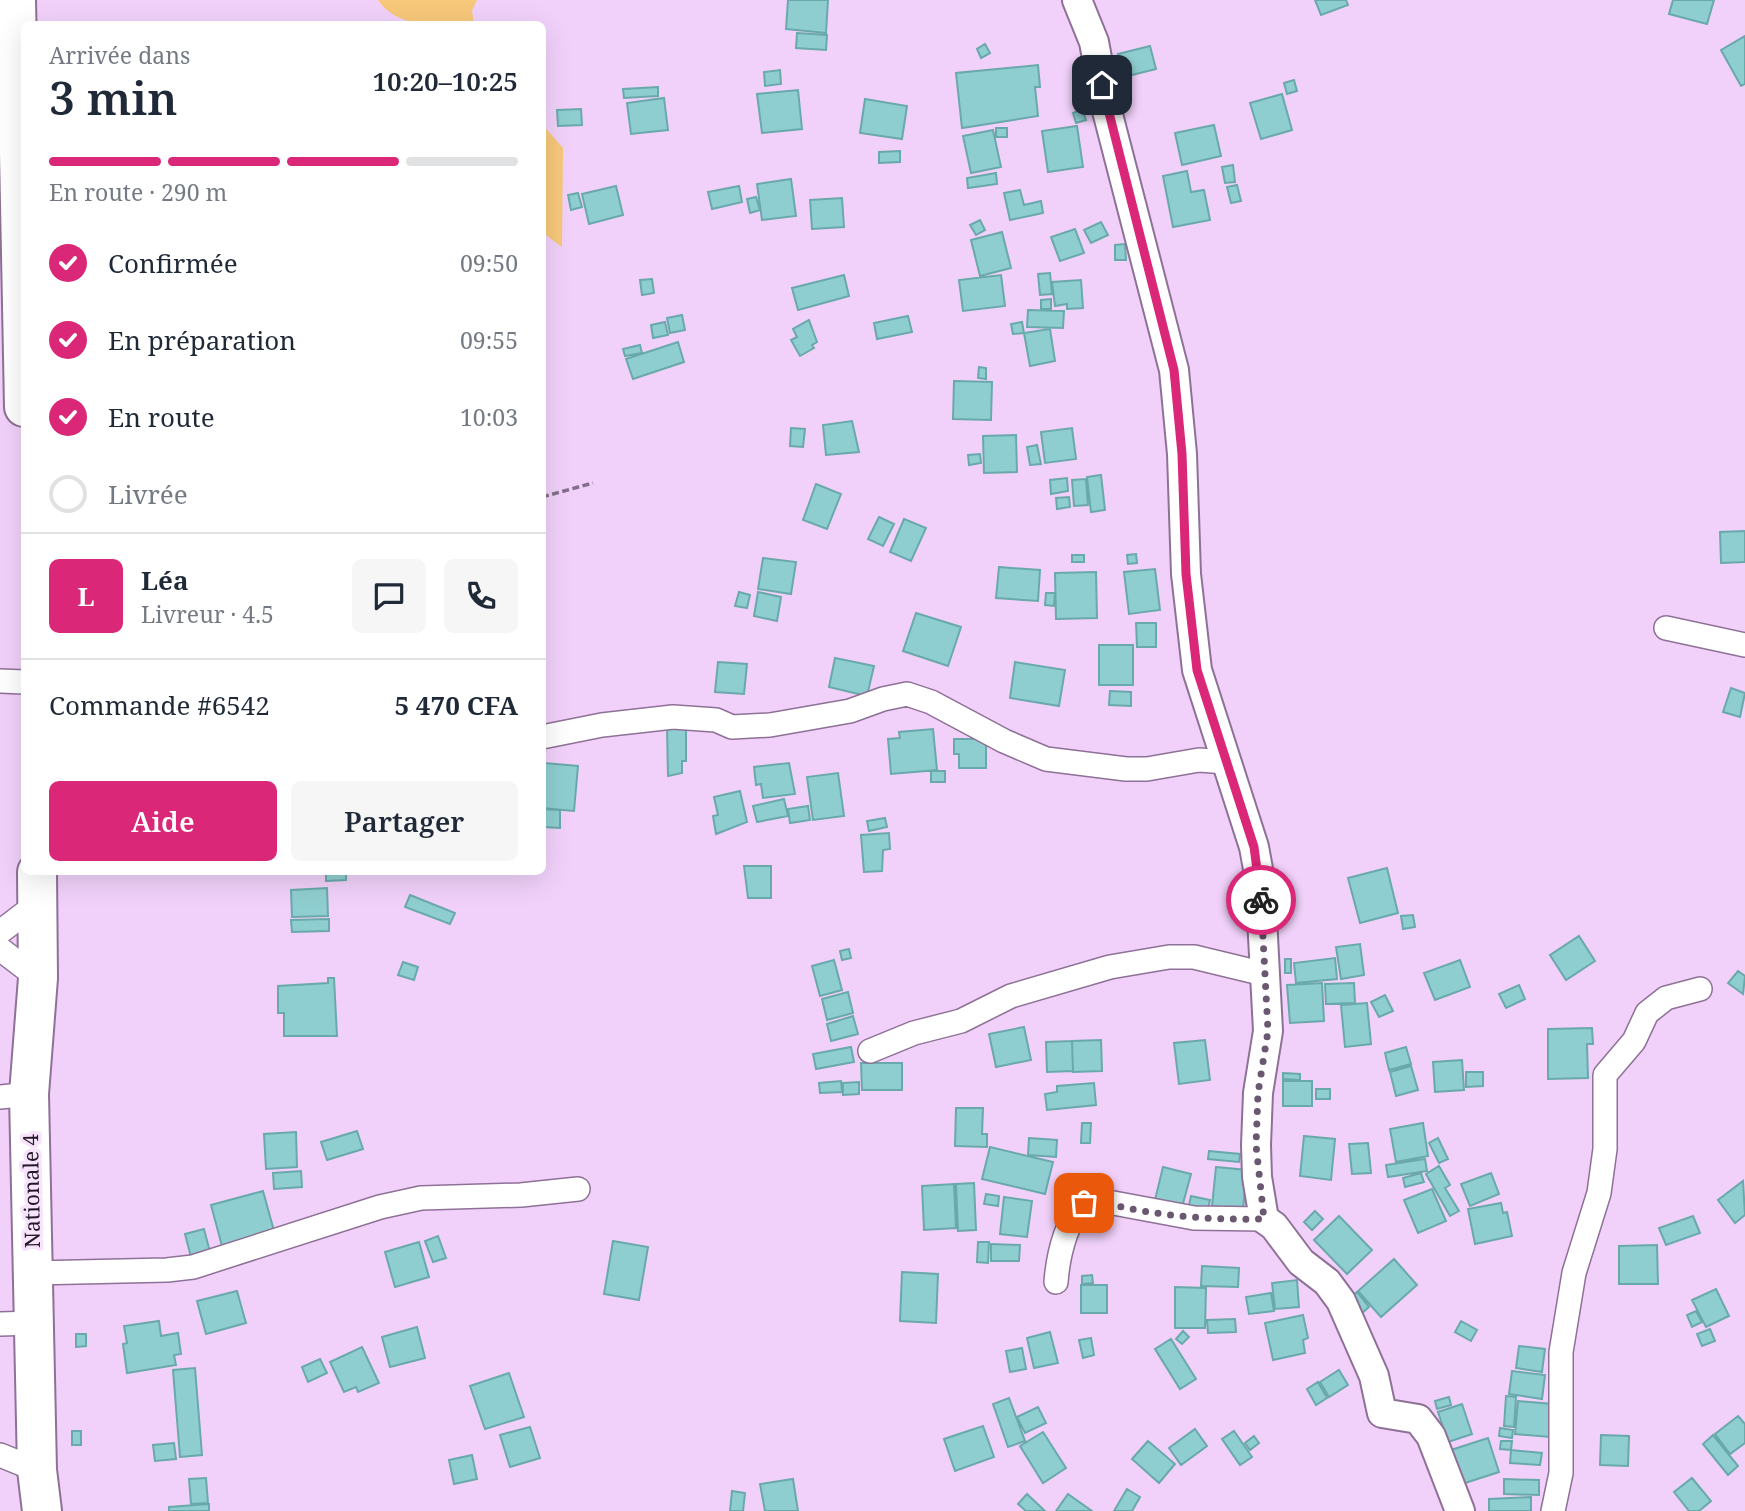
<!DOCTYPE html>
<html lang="fr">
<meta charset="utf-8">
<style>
body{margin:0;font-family:"Noto Serif",serif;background:#f6f6f7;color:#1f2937;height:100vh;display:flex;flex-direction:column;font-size:26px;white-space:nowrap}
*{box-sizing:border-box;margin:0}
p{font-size:23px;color:#747a83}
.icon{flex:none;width:38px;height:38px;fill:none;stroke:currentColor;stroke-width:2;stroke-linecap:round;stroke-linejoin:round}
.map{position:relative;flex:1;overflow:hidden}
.panel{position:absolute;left:21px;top:21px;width:525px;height:854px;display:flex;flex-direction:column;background:#fff;border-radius:10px;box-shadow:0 7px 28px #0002}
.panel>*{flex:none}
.pin{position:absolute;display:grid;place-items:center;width:60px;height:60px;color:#fff;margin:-30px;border-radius:14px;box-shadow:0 4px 10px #0006}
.courier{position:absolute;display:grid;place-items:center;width:70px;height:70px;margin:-35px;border:5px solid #db2777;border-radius:50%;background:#fff;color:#222;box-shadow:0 2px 9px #0007}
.head em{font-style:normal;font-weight:600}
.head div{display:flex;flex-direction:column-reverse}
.head{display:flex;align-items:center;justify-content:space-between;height:119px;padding:0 28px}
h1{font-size:46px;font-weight:600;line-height:52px}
.bar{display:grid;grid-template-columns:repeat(4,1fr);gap:10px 7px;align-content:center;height:84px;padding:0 28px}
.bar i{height:9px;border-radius:5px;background:#e0e1e3}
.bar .current{background:#db2777}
.bar p{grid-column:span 4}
.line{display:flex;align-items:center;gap:18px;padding:0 28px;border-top:2px solid #e0e1e3}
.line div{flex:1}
.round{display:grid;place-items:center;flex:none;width:74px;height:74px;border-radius:10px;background:#f6f6f7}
ol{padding:0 28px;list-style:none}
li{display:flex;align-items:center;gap:21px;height:77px}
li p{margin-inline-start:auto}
li .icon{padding:7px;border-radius:50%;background:#db2777;color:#fff;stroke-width:4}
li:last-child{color:#747a83}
li i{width:38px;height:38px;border:4px solid #e0e1e3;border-radius:50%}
.action{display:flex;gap:14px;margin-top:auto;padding:14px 28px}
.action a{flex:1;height:80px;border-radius:10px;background:#db2777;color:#fff;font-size:28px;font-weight:600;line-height:80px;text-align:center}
.action a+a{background:#f6f6f7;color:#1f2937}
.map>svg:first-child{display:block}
.green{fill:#f7c87a}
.building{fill:#8fced0;stroke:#6aa9ab;stroke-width:2}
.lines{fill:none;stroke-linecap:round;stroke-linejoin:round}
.minor-casing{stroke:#8e7196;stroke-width:26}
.tertiary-casing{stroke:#8e7196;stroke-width:32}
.trunk-casing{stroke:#8e7196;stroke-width:42}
.path{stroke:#846f8a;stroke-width:3.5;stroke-dasharray:7 3.5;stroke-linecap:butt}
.minor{stroke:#fff;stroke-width:23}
.tertiary{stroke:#fff;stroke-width:28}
.trunk{stroke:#fff;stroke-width:38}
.done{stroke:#6a5870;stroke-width:7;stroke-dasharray:0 12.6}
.route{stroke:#db2777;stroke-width:9}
.labels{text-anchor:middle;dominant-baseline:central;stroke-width:7;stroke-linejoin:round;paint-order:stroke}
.street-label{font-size:21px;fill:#221725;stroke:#f7e4fc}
</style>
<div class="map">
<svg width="1745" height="1511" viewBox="0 0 1745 1511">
<rect width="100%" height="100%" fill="#f1d1fa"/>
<path class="green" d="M378 0H477L472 11 474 24C443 25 398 30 378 0Z
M542 124 563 148 562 247 543 233Z"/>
<path class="building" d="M788 0H828L826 33 786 29Z
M1315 0H1346L1348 5 1321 15Z
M1673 0H1714L1707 24 1669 14Z
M797 33 827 35 826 50 796 48Z
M1745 36V84L1741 86 1721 50Z
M985 44 990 53 981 58 977 49Z
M1150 46 1156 69 1124 77 1118 54Z
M1038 65 1040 87H1035L1038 116 962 128 956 73Z
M780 70 781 84 765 86 764 72Z
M1294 80 1297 91 1287 94 1284 83Z
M658 87V96L624 98 623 89Z
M798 90 802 129 762 133 757 94Z
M1282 94 1292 130 1261 139 1250 103Z
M664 98 668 130 631 134 627 103Z
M865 99 907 106 902 139 860 133Z
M581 109 582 125 558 126 557 110Z
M1082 109 1086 120 1076 123 1073 113Z
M1214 125 1221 156 1182 165 1175 133Z
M1077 126 1083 167 1048 172 1042 131Z
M996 128H1007V137H996Z
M993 130 1001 167 971 173 963 136Z
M900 151V162L879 163V152Z
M1233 165 1235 182 1225 183 1222 167Z
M1187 171 1191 192 1204 190 1210 220 1173 227 1163 176Z
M996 173 997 184 968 188 967 178Z
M791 179 796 216 762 220 757 184Z
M1237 185 1241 201 1231 203 1227 187Z
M616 186 623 215 589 224 582 194Z
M739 186 742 202 712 209 708 192Z
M1020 190 1024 205 1041 201 1043 213 1010 220 1004 193Z
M578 193 582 207 571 210 568 195Z
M756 197 760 210 750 213 747 199Z
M842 198 844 227 812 229 810 200Z
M980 220 985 230 976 235 970 225Z
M1101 222 1108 235 1091 243 1084 230Z
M1075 229 1084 253 1060 261 1051 237Z
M1002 232 1011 268 980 276 971 240Z
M1125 244 1126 260H1115V245Z
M1050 273 1052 294 1040 295 1038 274Z
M844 275 849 296 798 310 792 288Z
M1001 275 1005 306 963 311 959 280Z
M652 279 654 293 642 295 640 280Z
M1081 280 1083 308 1067 309V304L1055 306 1052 282Z
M1051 299V309H1041V300Z
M1028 310 1064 311 1063 328 1027 327Z
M682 315 685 330 670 333 667 318Z
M908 316 912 332 877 339 874 323Z
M809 320 817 342 812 345 814 348 800 356 791 340 797 337 793 329Z
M665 322 668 335 653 338 651 325Z
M1022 322 1024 333 1013 334 1011 324Z
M1050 329 1055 361 1030 366 1024 333Z
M678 342 684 362 633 379 626 359Z
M640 345 642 353 625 356 623 349Z
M979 367 986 368V379L978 378Z
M954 381 992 382 991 420 953 419Z
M852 421 859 452 826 455 823 425Z
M791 428 805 429 803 447 790 446Z
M1072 428 1076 459 1045 463 1041 432Z
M1016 435 1017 472 984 473 983 436Z
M1037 445 1041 464 1030 465 1027 447Z
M980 454 981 463 969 465 968 455Z
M1101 475 1105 510 1091 512 1087 477Z
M1067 478 1068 491 1051 494 1050 480Z
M1086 479 1088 505 1074 506 1072 480Z
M816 484 841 494 827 529 803 520Z
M1069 497 1070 507 1057 509 1056 498Z
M879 517 894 524 883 546 868 539Z
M904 519 926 528 911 561 890 552Z
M1745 531V562L1721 563 1720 532Z
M1136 554 1137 563 1128 564 1127 555Z
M1072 555H1084V562H1072Z
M763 558 796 562 791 594 758 589Z
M999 567 1040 570 1038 601 996 598Z
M1155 569 1160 610 1129 614 1124 572Z
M1096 572 1097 618 1056 619 1055 573Z
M739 592 750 595 747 608 735 606Z
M758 592 781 597 777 621 754 616Z
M1046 593H1055L1054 606 1045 605Z
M916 613 961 627 948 666 903 651Z
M1136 623H1156V647H1137Z
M1099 645H1133V685H1099Z
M835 658 874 666 867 696 829 687Z
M718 662 747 664 744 694 715 692Z
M1015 662 1065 670 1059 706 1010 698Z
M1731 688 1745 693 1740 717 1723 712Z
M1110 691 1131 692V706L1109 705Z
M686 727V761H682V773L668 776 667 728Z
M933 729 937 770 891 774 888 739 900 738 899 732Z
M954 739H986V768H959V754H954Z
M544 763 578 766 574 811 542 808Z
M789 763 795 794 763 798 761 784 756 785 754 767Z
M931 771H945V782H931Z
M838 773 844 816 813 820 807 777Z
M740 791 747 822 716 834 713 816 718 815 714 797Z
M784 799 788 816 757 822 753 806Z
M808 806 810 820 790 823 788 809Z
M542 809 560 810V828L542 827Z
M885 818 887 827 869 831 867 821Z
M889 833 890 849 883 850 882 871 864 872 861 835Z
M744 866H771V898H748Z
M1387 868 1398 913 1360 923 1348 878Z
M346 873V880L326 881V874Z
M327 888 328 916 292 917 291 890Z
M410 895 455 913 450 924 405 907Z
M1413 915 1415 927 1403 929 1401 916Z
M329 919V931L292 932 291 920Z
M1579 936 1595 961 1566 980 1550 955Z
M1360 944 1364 975 1341 979 1336 947Z
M849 949 851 958 842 960 840 951Z
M1335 958 1337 979 1296 983 1294 963Z
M1285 959H1291V973H1285Z
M834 960 842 990 820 996 812 966Z
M1460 960 1470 987 1435 1000 1424 973Z
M403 962 418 967 414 980 398 975Z
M1738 971 1745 976 1743 994 1728 983Z
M328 978H334L337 1036H284V1013H278V986L328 983Z
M1322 983 1324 1021 1290 1023 1287 985Z
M1354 983 1355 1003 1326 1004 1325 984Z
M1519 985 1525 999 1506 1008 1499 994Z
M848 992 853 1013 827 1020 822 999Z
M1385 995 1393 1011 1379 1017 1371 1002Z
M1367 1003 1371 1044 1345 1047 1341 1005Z
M853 1016 858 1034 831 1041 827 1024Z
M1024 1027 1031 1060 996 1067 989 1034Z
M1592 1028 1593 1044H1587L1588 1078 1548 1079V1029Z
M1101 1040 1102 1071 1073 1072 1072 1041Z
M1205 1040 1210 1080 1179 1084 1174 1043Z
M1072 1041 1073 1071 1047 1072 1046 1042Z
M851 1047 854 1062 816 1069 813 1054Z
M1406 1047 1411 1064 1389 1070 1385 1053Z
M1462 1060 1464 1090 1435 1092 1433 1062Z
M861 1063H902V1090H862Z
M1411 1066 1418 1090 1396 1096 1390 1072Z
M1466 1072H1483V1086L1466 1087Z
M1283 1073 1300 1074V1080L1283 1079Z
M841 1081 842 1092 820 1093 819 1083Z
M1283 1081H1312V1106H1283Z
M859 1082V1094L843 1095V1083Z
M1094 1083 1096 1105 1047 1110 1045 1094 1057 1092V1086Z
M1316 1089H1330V1099H1316Z
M956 1108H983L982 1134H987V1147L955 1146Z
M1082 1123H1091L1090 1143H1081Z
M1423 1123 1428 1156 1396 1162 1390 1129Z
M357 1131 363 1149 327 1160 321 1142Z
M296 1132 297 1167 266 1169 264 1134Z
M1304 1136 1335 1139 1331 1180 1300 1176Z
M1029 1138 1057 1140 1056 1157 1028 1155Z
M1438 1138 1448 1159 1439 1163 1429 1143Z
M1368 1143 1371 1173 1352 1174 1349 1144Z
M990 1147 1053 1162 1045 1194 982 1179Z
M1209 1151 1240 1154 1239 1162 1208 1159Z
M1425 1159 1427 1171 1388 1177 1386 1165Z
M1439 1166 1450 1185 1445 1188 1459 1211 1450 1216 1426 1174Z
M1163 1167 1191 1174 1181 1211 1154 1204Z
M1216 1167 1247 1170 1243 1209 1212 1206Z
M301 1171 302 1187 274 1189 273 1173Z
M1421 1173 1424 1182 1405 1187 1403 1178Z
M1491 1173 1499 1194 1470 1206 1461 1184Z
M1743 1181 1745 1215 1735 1223 1718 1200Z
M974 1183 976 1230 958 1231 956 1184Z
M954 1184 956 1228 924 1230 922 1186Z
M1432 1189 1446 1221 1418 1233 1404 1200Z
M263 1191 274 1231 223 1250 211 1205Z
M986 1194 999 1196 998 1206 984 1204Z
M1191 1196 1210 1200 1206 1217 1187 1214Z
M1004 1197 1032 1201 1027 1237 1000 1234Z
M1501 1203 1503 1213 1507 1212 1512 1236 1475 1244 1468 1209Z
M1315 1211 1323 1219 1312 1230 1304 1222Z
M1339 1216 1372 1250 1347 1274 1314 1240Z
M1693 1216 1700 1233 1666 1245 1659 1228Z
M204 1229 211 1256 192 1261 185 1234Z
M438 1236 446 1258 433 1262 425 1241Z
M613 1241 648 1247 639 1300 604 1294Z
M419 1242 429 1277 395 1287 385 1252Z
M978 1242H989L988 1263 977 1262Z
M991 1244 1020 1245 1019 1261H991Z
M1657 1245 1658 1284H1619V1246Z
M1394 1259 1417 1285 1381 1317 1358 1291Z
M1202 1266 1239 1268 1238 1287 1201 1286Z
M902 1272 938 1274 936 1323 900 1321Z
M1092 1275 1093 1283 1082 1284V1276Z
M1297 1280 1299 1307 1275 1309 1272 1283Z
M1081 1285H1107V1313H1081Z
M1175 1287 1206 1288 1205 1328H1175Z
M1716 1289 1729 1316 1706 1327 1692 1300Z
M237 1291 246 1323 206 1334 197 1301Z
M1357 1292 1369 1307 1360 1315 1347 1300Z
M1271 1293 1274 1311 1249 1314 1246 1297Z
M1696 1311 1702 1322 1692 1327 1687 1315Z
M1303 1315 1308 1338 1303 1340 1305 1353 1273 1360 1265 1323Z
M1235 1319 1236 1332 1208 1333 1207 1320Z
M159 1321 161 1336 178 1333 181 1354 174 1355 176 1365 127 1373 123 1344 127 1343 124 1326Z
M1461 1321 1477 1330 1471 1341 1455 1332Z
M417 1327 425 1358 390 1367 382 1337Z
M1710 1329 1715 1341 1702 1346 1697 1334Z
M1183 1331 1189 1337 1182 1344 1176 1339Z
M1050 1332 1058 1363 1034 1368 1027 1338Z
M76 1334H86V1346L76 1347Z
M1091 1338 1094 1355 1083 1358 1079 1340Z
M1171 1339 1196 1379 1180 1389 1155 1349Z
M1519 1346 1545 1349 1542 1372 1516 1368Z
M362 1347 379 1383 358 1392 356 1387 344 1392 330 1362Z
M1022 1348 1026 1369 1010 1372 1006 1351Z
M320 1359 327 1373 308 1382 302 1367Z
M195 1368 202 1455 180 1457 173 1370Z
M1339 1370 1348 1385 1329 1397 1320 1382Z
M1512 1371 1545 1375 1542 1399 1509 1394Z
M509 1373 524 1417 485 1429 470 1386Z
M1318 1382 1327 1398 1316 1405 1307 1389Z
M1506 1396 1516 1397 1514 1427 1504 1426Z
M1449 1397 1451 1405 1437 1409 1435 1401Z
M1009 1398 1025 1441 1008 1447 993 1404Z
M1518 1401 1553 1404 1550 1437 1515 1434Z
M1462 1404 1472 1434 1448 1442 1438 1412Z
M1038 1407 1046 1423 1025 1433 1017 1417Z
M1738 1416 1745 1424V1443L1730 1454 1715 1434Z
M983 1426 994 1457 955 1471 944 1439Z
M530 1427 540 1458 510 1467 500 1435Z
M1500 1428 1513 1430 1512 1438 1499 1436Z
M1195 1429 1207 1446 1181 1465 1169 1448Z
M72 1431H81V1445H72Z
M1234 1431 1252 1457 1240 1465 1222 1439Z
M1043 1432 1066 1468 1043 1483 1020 1446Z
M1601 1435 1629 1436 1628 1466 1600 1465Z
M1713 1435 1738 1466 1728 1475 1703 1444Z
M1254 1436 1259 1443 1250 1450 1245 1443Z
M1488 1438 1499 1472 1462 1484 1451 1450Z
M1148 1441 1175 1464 1159 1483 1132 1459Z
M1501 1441H1512L1511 1450 1500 1449Z
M174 1443 176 1459 155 1461 153 1445Z
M1511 1450 1542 1453 1540 1465 1510 1463Z
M472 1455 477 1479 454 1484 449 1460Z
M206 1478 208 1503 191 1504 189 1479Z
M1692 1478 1711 1501 1699 1511H1689L1674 1492Z
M793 1479 798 1511H765L760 1484Z
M1504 1479 1539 1480V1495L1504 1494Z
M1127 1489 1140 1497 1132 1511H1114Z
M732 1491 745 1493 743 1511H730Z
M1027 1494 1045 1511H1026L1018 1504Z
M1068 1494 1092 1511H1056Z
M1531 1497V1511H1489V1499Z
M209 1504V1511H169V1507Z"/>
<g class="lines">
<g class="minor-casing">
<path id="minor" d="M1666 628 1745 645
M0 681 24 682
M542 737 602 725 673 717 716 720 732 727 770 725 850 711 883 699 907 694 931 702 1004 741 1046 759 1126 769H1147L1199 760 1226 762
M0 932 38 903
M0 949 38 978
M870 1051 914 1033 961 1021 1011 996 1110 967 1169 957H1194L1256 972 1267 978
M0 1097 29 1094
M33 1273 167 1270 193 1267 380 1207 421 1198 521 1195 578 1189
M1056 1282C1058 1256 1067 1211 1092 1199L1194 1218 1264 1219
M0 1324 34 1323
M0 1455 37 1470
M1553 1511 1561 1473V1352L1574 1273 1599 1193 1605 1149V1075L1634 1041 1647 1013 1666 998 1700 989"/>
</g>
<g class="tertiary-casing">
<path id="tertiary" d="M1077 0 1094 42 1106 107 1174 370 1182 454 1186 574 1197 670 1254 847 1260 880 1268 1031 1258 1093 1256 1145 1257 1177 1264 1219 1274 1226 1301 1262 1327 1282 1341 1301 1374 1376 1382 1413 1418 1419 1431 1436 1460 1511"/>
</g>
<g class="trunk-casing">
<path id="trunk" d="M16 0 24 407
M37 872 38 978 29 1094 37 1470 42 1511"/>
</g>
<path class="path" d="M542 497 593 483"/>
<use href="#minor" class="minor"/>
<use href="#tertiary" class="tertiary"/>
<use href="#trunk" class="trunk"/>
</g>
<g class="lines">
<path class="done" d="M1084 1203C1097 1197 1112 1205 1126 1208 1172 1217 1217 1220 1264 1219L1256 1145 1258 1093 1268 1031 1261 900"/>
<path class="route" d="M1102 85 1174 370 1182 454 1186 574 1197 670 1254 847 1261 900"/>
</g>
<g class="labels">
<g class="street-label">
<text transform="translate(31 1191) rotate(-91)">Nationale 4</text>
</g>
</g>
</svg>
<div class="pin" style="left:1084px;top:1203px;background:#ea580c"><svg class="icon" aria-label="bag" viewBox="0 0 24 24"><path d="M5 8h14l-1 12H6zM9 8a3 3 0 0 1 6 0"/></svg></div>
<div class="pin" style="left:1102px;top:85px;background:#1f2937"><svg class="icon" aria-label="home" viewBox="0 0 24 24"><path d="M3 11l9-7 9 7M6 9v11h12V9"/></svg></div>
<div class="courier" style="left:1261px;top:900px"><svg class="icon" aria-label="bike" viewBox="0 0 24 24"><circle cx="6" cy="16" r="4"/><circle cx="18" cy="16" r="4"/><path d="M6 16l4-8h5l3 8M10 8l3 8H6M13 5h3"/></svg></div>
<section class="panel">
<div class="head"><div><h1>3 min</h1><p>Arrivée dans</p></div><em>10:20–10:25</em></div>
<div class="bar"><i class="current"></i><i class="current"></i><i class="current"></i><i></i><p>En route · 290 m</p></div>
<ol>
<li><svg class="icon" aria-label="check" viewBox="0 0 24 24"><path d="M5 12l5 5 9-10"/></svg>Confirmée<p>09:50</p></li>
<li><svg class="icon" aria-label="check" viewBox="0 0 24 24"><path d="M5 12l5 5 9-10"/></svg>En préparation<p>09:55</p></li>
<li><svg class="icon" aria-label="check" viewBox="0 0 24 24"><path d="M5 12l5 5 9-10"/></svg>En route<p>10:03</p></li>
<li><i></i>Livrée</li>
</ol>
<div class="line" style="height:126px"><b class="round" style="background:#db2777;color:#fff">L</b><div><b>Léa</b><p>Livreur · 4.5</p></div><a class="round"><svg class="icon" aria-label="chat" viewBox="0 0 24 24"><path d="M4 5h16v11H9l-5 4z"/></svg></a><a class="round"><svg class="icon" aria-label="phone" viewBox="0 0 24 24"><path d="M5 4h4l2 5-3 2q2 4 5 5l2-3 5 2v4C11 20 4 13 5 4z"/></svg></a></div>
<div class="line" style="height:91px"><div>Commande #6542</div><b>5 470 CFA</b></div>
<div class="action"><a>Aide</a><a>Partager</a></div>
</section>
</div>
